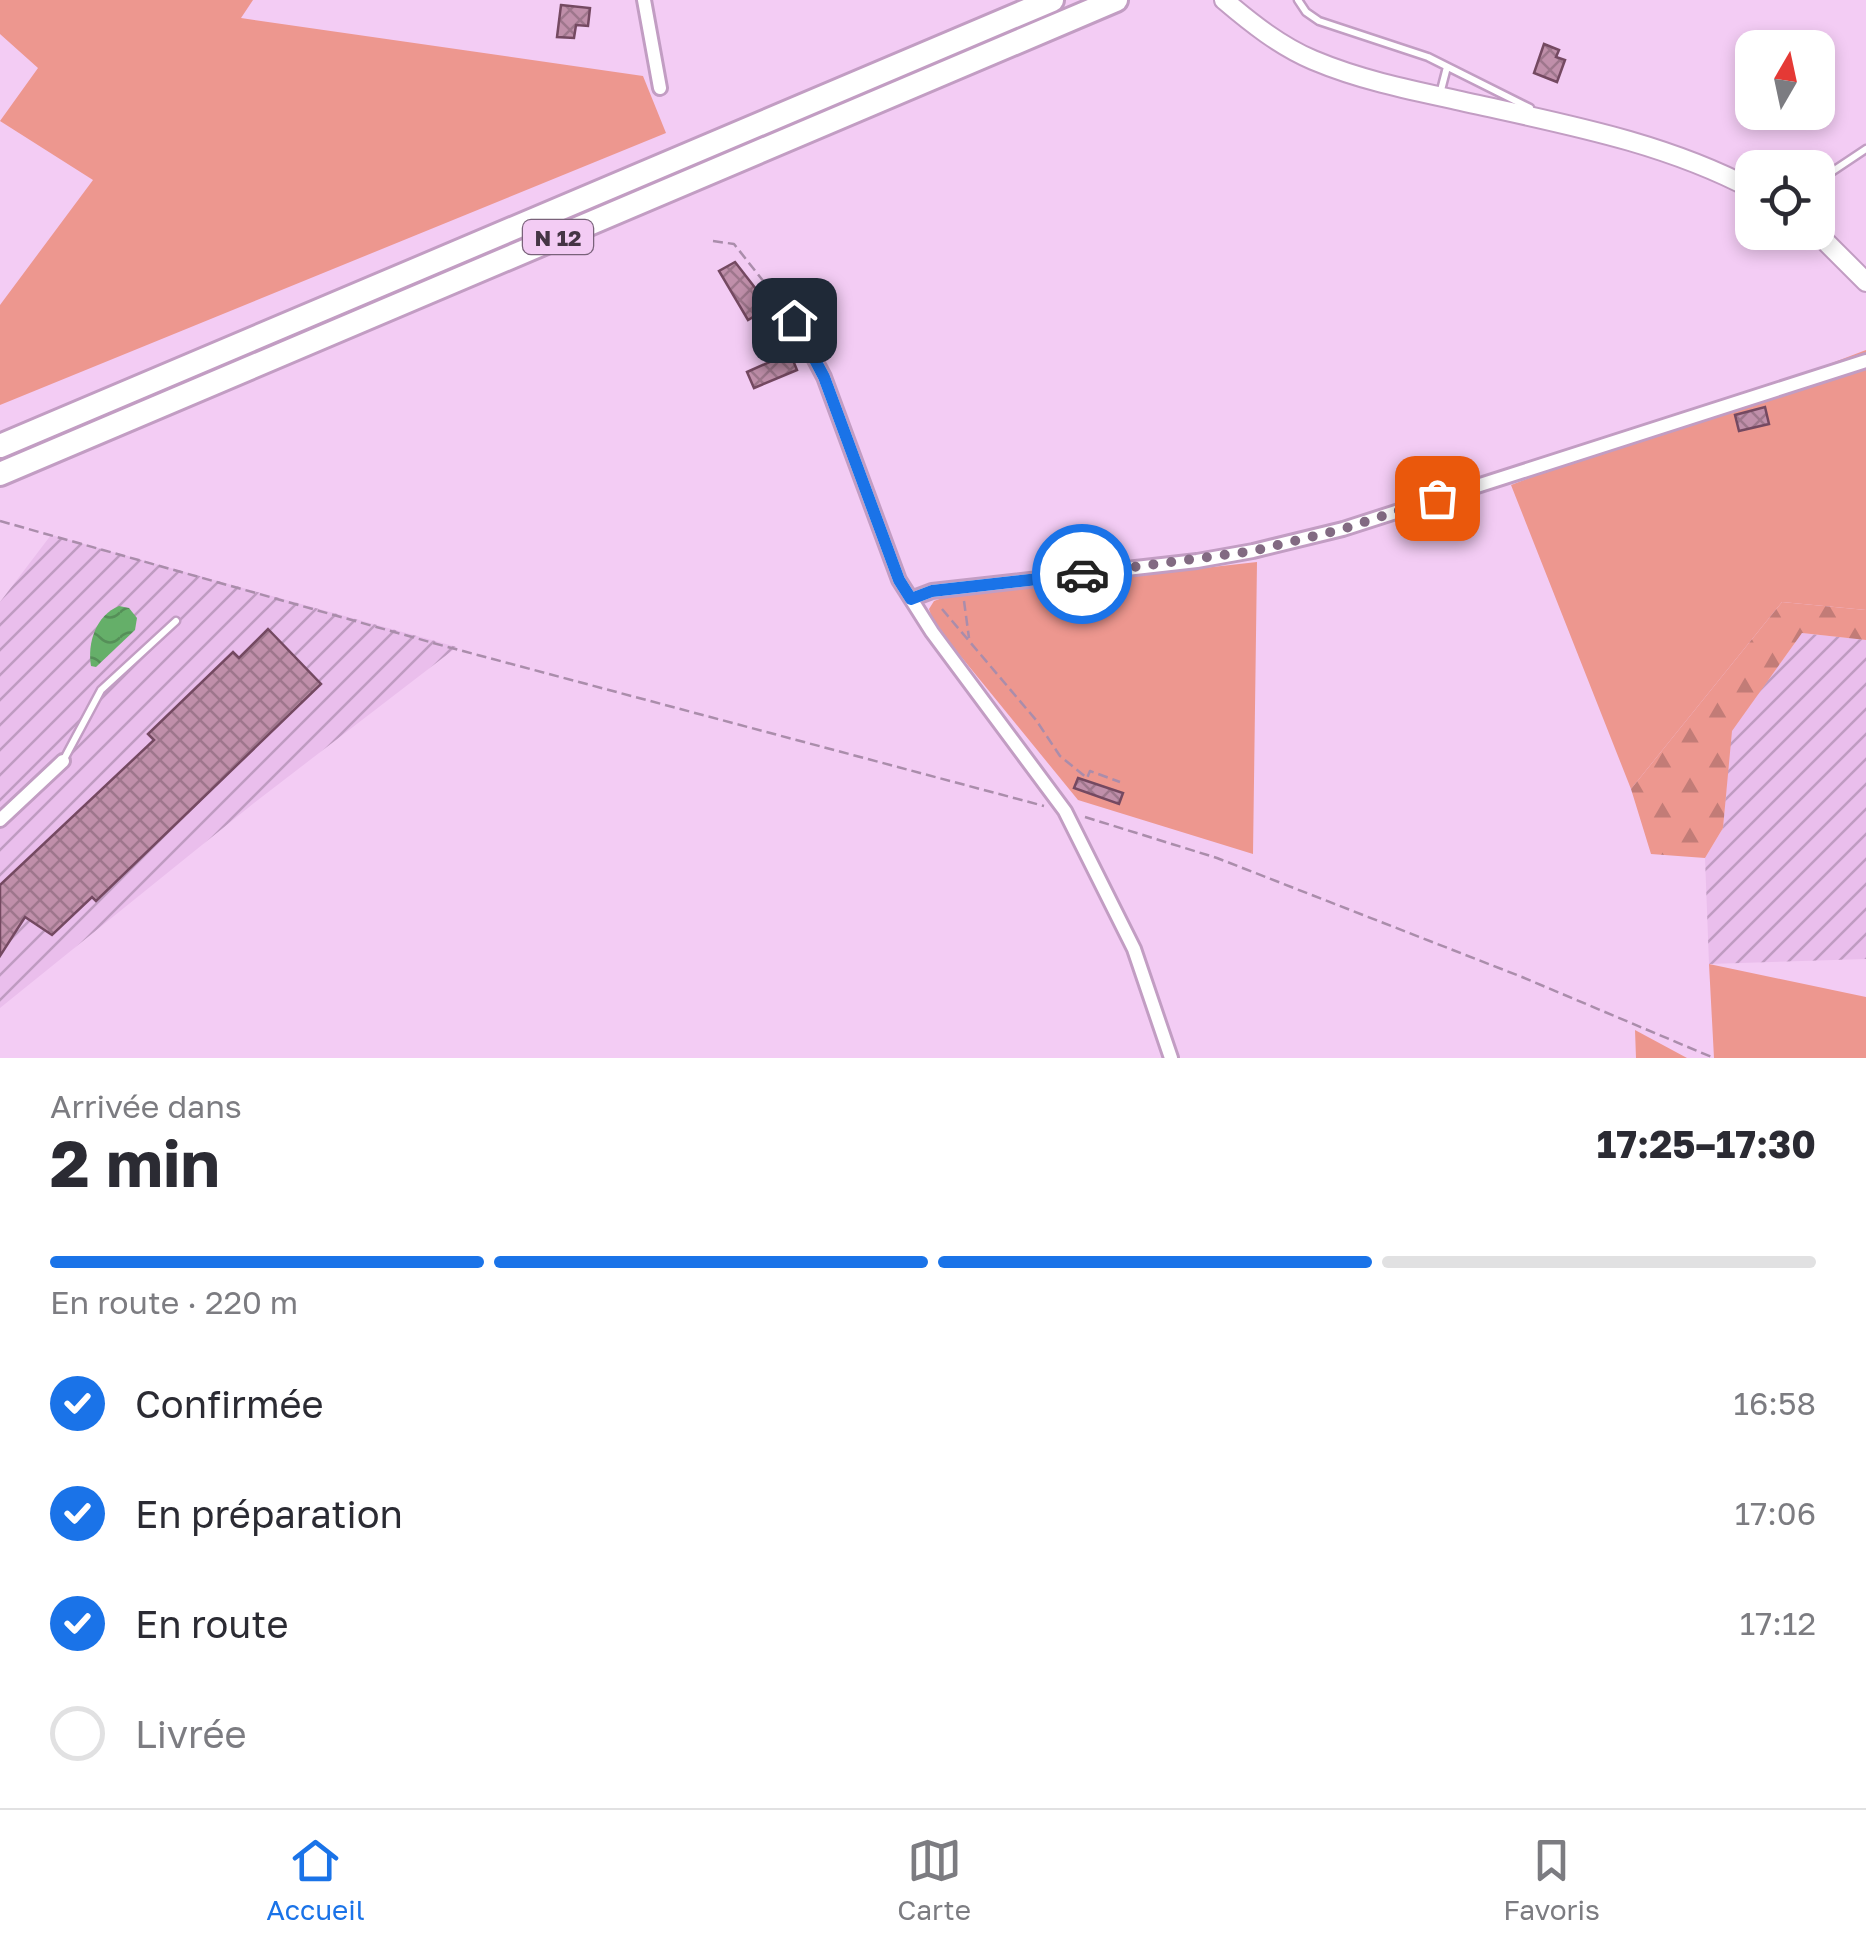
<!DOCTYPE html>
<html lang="fr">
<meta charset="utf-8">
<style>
body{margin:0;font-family:"Golos Text",sans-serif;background:#f2f2f3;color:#2b2b33;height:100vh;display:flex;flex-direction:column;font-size:38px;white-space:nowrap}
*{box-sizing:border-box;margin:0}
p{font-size:32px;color:#7c7c81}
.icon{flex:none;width:55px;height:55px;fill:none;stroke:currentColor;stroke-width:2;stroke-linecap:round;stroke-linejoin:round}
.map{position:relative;height:1058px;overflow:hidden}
.sheet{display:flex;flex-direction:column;background:#fff;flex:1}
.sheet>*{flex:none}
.needle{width:65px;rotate:9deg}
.tools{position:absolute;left:1735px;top:30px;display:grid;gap:20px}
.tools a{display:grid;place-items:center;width:100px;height:100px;border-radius:20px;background:#fff;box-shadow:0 5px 15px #0003;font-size:50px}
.pin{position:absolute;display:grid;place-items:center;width:85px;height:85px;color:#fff;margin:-42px;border-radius:20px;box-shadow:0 5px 15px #0006}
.courier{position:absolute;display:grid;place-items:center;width:100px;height:100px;margin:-50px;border:8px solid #1a73e8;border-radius:50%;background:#fff;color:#222;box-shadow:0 2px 12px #0007}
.head em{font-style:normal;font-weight:700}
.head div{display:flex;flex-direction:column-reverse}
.head{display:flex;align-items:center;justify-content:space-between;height:170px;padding:0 50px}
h1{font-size:65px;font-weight:700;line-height:75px}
.bar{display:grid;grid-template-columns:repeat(4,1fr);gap:15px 10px;align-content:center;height:120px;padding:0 50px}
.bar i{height:12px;border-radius:8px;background:#e1e1e2}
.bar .selected{background:#1a73e8}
.bar p{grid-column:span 4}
ol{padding:0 50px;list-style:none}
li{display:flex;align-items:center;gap:30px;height:110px}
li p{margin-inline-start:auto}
li .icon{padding:10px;border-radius:50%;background:#1a73e8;color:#fff;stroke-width:4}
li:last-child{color:#7c7c81}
li i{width:55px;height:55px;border:5px solid #e1e1e2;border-radius:50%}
.menu{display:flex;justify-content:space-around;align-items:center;height:140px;border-top:2px solid #e1e1e2;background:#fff;font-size:28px;color:#7c7c81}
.menu a{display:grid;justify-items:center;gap:5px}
.menu .selected{color:#1a73e8}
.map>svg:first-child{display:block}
.industrial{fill:url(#industrial-furrows)}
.grass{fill:#ed978f}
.forest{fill:url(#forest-firs)}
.water{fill:url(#water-waves)}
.building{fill:url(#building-cross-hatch);stroke:#744961;stroke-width:2.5}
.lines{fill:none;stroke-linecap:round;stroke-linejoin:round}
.lane-casing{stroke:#c29dc3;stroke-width:11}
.street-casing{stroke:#c29dc3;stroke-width:18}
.secondary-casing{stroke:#c29dc3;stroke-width:22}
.highway-casing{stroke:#c29dc3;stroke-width:28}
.path{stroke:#aa8dab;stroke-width:2.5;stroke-dasharray:10 5;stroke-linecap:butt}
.lane{stroke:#fff;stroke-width:6}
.street{stroke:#fff;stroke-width:12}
.secondary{stroke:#fff;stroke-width:18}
.highway{stroke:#fff;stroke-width:22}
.done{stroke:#826a82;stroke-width:10;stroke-dasharray:0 18}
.route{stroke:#1a73e8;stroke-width:12}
.labels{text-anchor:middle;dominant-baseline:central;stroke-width:9;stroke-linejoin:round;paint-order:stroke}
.shield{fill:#f3ccf4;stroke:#79627a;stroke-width:2.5}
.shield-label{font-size:22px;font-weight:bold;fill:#453545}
</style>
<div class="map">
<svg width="1866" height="1058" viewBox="0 0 1866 1058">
<defs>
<pattern id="industrial-furrows" width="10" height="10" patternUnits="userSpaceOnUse" patternTransform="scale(2.5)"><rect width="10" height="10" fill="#eabeec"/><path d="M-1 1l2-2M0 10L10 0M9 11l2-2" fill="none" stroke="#bf9bc1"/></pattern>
<pattern id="forest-firs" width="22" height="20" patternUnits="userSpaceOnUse" patternTransform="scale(2.5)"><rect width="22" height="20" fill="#ed978f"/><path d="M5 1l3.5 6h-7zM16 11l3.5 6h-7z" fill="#c27c77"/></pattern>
<pattern id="water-waves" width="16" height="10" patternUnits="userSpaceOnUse" patternTransform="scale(2.5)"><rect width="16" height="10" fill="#65af69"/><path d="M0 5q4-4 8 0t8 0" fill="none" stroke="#558f58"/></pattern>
<pattern id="building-cross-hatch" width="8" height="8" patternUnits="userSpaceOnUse" patternTransform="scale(2.5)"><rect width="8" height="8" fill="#c08faa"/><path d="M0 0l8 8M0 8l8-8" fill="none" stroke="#9e768c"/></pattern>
</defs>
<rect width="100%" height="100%" fill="#f3ccf4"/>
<path class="industrial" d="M51 535 457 647 254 803 0 1008V602Z
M1802 633 1866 640V959L1709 964 1705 858 1723 828 1731 731Z"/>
<path class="grass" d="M0 0H253L241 18 643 76 666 133 0 405V305L93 180 0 121 38 68 0 34Z
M1866 350V610L1782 602 1631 789 1511 485Z
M1257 562 1253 854 1078 800 954 648 932 618 929 609 934 601 945 597Z
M1709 964 1866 997V1058H1714Z
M1635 1030 1687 1058H1636Z"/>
<path class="forest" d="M1782 602 1866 610V640L1802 633 1732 731 1723 828 1705 858 1651 854 1631 789Z"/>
<path class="water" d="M119 606 129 608 137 618 135 630 96 667 91 666C87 643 96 615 119 606Z"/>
<path class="building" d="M561 5 590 8 588 26 576 25 574 38 557 37Z
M1544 44 1559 50 1556 57 1565 60 1557 82 1534 73Z
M735 262 770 307 748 320 719 271Z
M785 324 794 341 776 348 768 331Z
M790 353 797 370 754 388 747 372Z
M1765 407 1769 424 1739 431 1735 415Z
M268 629 321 684 96 901 92 897 52 935 25 917 0 956V885L154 740 148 734 233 652 239 658Z
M1078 778 1123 793 1119 804 1074 788Z"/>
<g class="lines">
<g class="lane-casing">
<path id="lane" d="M1298 0 1306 12 1319 21 1428 57 1530 108
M1440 94 1447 67
M1818 181 1866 149
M63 761 101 690 176 621"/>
</g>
<g class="street-casing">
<path id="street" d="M644 0 660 88
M794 320 824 377 899 580 932 632 1065 811 1134 949 1171 1058
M911 599 932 591 1197 561 1253 551 1343 529 1866 361
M0 820 63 761"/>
</g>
<g class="secondary-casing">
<path id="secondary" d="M1224 0C1251 23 1280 46 1313 60 1358 79 1405 89 1452 99 1553 122 1660 140 1752 189
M1816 232 1866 282"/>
</g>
<g class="highway-casing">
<path id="highway" d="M0 446 1052 0
M0 474 1116 0"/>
</g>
<path class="path" d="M713 241 734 244 787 311
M0 521 444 646 1044 806
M964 601 969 638
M942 609 1036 720 1060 756 1087 778 1090 771 1120 782
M1085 817 1217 858 1522 977 1714 1058"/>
<use href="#lane" class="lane"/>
<use href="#street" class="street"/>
<use href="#secondary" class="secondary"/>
<use href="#highway" class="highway"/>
</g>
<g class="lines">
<path class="done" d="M1082 574 1253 551 1343 529 1437 498"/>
<path class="route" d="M794 320 824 377 899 580 911 599 932 591 1082 574"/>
</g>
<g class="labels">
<rect class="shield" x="523" y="220" width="70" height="34" rx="8"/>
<g class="shield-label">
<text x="558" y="237">N 12</text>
</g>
</g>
</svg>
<div class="tools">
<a><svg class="needle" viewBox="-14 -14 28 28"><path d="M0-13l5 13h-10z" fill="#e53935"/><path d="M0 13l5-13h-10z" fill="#7c7c81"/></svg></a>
<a><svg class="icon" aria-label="locate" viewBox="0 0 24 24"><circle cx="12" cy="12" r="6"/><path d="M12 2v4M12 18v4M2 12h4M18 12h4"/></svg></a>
</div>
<div class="pin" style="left:1437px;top:498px;background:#ea580c"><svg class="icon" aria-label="bag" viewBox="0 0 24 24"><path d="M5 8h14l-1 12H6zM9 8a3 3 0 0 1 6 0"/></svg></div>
<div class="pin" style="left:794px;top:320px;background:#1f2937"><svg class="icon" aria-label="home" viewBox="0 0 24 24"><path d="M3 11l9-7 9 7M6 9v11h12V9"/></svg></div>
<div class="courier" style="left:1082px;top:574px"><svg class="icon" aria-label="car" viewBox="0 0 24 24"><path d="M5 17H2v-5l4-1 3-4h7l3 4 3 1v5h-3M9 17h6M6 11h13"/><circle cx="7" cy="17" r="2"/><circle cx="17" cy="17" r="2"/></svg></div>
</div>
<section class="sheet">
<div class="head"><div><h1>2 min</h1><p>Arrivée dans</p></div><em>17:25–17:30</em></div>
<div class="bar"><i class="selected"></i><i class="selected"></i><i class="selected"></i><i></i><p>En route · 220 m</p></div>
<ol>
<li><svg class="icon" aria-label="check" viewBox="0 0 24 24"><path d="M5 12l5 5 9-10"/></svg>Confirmée<p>16:58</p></li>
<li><svg class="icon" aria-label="check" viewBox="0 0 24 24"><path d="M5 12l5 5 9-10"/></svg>En préparation<p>17:06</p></li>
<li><svg class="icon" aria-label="check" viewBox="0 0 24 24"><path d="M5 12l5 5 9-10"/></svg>En route<p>17:12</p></li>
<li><i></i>Livrée</li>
</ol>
</section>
<nav class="menu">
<a class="selected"><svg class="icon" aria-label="home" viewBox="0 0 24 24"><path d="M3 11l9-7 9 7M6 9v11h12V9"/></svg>Accueil</a>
<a><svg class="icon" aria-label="map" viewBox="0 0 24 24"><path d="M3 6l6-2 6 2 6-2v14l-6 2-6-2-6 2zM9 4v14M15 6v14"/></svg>Carte</a>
<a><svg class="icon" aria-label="saved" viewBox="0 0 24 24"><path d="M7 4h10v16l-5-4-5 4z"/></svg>Favoris</a>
</nav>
